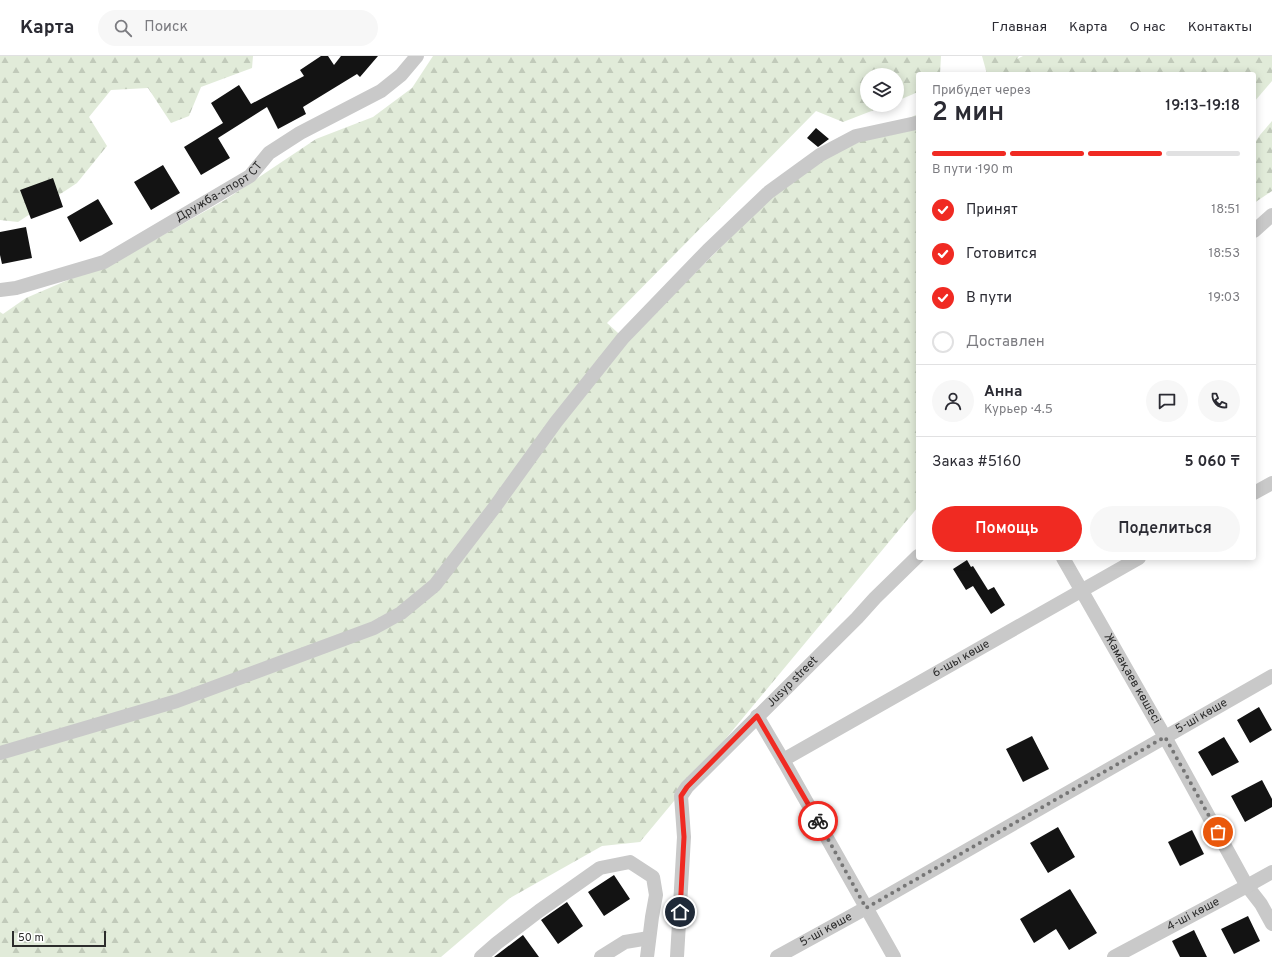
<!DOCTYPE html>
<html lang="ru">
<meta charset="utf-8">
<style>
body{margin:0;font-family:Overpass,sans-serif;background:#f7f7f7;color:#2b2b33;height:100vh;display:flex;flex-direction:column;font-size:15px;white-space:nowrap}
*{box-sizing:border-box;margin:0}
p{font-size:13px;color:#7c7c81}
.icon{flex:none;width:22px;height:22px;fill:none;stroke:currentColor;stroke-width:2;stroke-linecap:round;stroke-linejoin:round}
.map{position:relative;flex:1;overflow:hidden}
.panel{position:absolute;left:916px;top:16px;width:340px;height:488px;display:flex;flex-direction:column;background:#fff;border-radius:4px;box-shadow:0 2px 10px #0003}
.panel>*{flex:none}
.fabs{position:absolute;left:860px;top:12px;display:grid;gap:8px}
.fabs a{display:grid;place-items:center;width:44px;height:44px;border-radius:50%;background:#fff;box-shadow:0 2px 10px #0003;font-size:20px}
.scale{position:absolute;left:12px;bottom:10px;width:94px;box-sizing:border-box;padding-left:4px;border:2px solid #2c2c2c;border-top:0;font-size:11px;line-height:14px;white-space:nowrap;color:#2c2c2c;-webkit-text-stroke:3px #fff;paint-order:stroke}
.pin{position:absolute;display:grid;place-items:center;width:34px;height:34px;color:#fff;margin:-17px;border:2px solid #fff;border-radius:50%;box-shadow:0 1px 4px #0007}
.courier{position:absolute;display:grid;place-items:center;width:40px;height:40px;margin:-20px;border:3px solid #f02a22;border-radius:50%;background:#fff;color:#222;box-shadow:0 1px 5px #0007}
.headline em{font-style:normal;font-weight:600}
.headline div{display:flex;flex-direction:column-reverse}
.headline{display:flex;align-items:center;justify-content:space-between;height:68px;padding:0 16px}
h1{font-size:26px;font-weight:600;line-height:30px}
.bar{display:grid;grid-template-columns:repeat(4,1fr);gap:6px 4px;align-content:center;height:48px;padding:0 16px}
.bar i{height:5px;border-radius:3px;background:#e1e1e2}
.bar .current{background:#f02a22}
.bar p{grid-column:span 4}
.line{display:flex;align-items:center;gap:10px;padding:0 16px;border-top:1px solid #e1e1e2}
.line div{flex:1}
.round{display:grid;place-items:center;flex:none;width:42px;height:42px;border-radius:21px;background:#f7f7f7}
ol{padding:0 16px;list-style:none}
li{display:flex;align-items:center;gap:12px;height:44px}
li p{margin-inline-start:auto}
li .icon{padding:4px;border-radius:50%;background:#f02a22;color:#fff;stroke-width:4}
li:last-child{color:#7c7c81}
li i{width:22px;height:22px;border:2px solid #e1e1e2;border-radius:50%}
.primary-button{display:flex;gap:8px;margin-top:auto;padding:8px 16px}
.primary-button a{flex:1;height:46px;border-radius:24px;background:#f02a22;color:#fff;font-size:16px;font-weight:600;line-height:46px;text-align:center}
.primary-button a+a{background:#f7f7f7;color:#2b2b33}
header{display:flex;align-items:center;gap:24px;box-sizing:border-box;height:56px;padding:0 20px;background:#fff;border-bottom:1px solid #e1e1e2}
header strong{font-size:19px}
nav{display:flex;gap:22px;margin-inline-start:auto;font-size:14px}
.search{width:280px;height:36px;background:#f7f7f7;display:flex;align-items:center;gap:10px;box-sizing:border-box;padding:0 14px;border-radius:22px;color:#7c7c81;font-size:15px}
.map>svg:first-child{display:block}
.forest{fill:url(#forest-firs)}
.building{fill:#131313}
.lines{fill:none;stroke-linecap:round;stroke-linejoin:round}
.minor{stroke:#c9c9c9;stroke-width:14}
.done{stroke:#767676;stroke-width:4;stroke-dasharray:0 7.2}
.route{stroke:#f02a22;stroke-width:5}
.labels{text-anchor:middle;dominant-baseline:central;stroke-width:4;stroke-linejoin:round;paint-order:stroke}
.street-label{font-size:12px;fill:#2c2c2c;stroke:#fff}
</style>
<header>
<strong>Карта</strong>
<div class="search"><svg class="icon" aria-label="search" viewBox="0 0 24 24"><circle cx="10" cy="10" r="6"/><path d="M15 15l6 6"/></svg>Поиск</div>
<nav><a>Главная</a><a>Карта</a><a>О нас</a><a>Контакты</a></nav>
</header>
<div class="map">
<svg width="1272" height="901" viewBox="0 0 1272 901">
<defs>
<pattern id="forest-firs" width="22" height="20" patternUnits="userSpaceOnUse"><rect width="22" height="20" fill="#e1ebd9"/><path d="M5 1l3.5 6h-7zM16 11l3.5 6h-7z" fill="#c1caba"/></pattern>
</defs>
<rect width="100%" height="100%" fill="#fff"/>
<path class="forest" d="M0 0H253L252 12 201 31 189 60 171 67 148 32 111 34 89 61 107 90 77 127 18 166 0 164Z
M433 0H941L940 18H918V36L897 45V19H867V49H887L843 66 816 55 607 267 627 285 796 116 918 58V451L640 786 602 790 510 842 441 901H0V256L3 258 26 242 133 196 225 144 316 83 373 61 412 32Z
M982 0H1019L1017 3 1023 0H1272V25L1254 46V18H987Z
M1272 65V135L1254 147V88L1260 79Z"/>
<path class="building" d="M321 0H328L334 9 341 0H378L360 21 357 18 303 51 306 58 278 73 267 51 218 82 230 102 201 119 184 91 223 67 211 47 239 29 251 48 304 20 300 14Z
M816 72 829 83 818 91 807 82Z
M163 109 180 137 151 154 134 126Z
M53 122 63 151 31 163 20 134Z
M98 143 113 168 80 186 67 161Z
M26 171 32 202 2 208 0 199V176Z
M967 504 971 511 973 510 988 534 994 531 1005 549 991 558 973 530 966 534 953 513Z
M1259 651 1272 674 1250 687 1237 664Z
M1032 680 1049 713 1023 726 1006 693Z
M1224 681 1239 706 1212 720 1198 696Z
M1262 724 1272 743V751L1245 766 1231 740Z
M1058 771 1075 801 1048 817 1030 787Z
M1192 774 1204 798 1180 810 1168 786Z
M614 819 630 843 604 860 588 836Z
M1070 833 1097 877 1069 894 1056 873 1034 887 1020 863Z
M567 846 583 870 558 888 541 864Z
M1248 860 1260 885 1234 898 1221 873Z
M1194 874 1207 901H1180L1172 885Z
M523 879 539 901H494Z"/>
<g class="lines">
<g class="minor">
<path d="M1254 175 1272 159"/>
<path id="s1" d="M0 234 16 232 104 206 250 120 269 97 300 77 381 35 401 19 417 0"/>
<path d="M1254 437 1272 427"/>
<path id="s2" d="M1063 502 1165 681 1247 830 1261 848 1272 868"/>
<path d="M757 660 783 704 894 901"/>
<path d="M0 697 177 645 374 572 401 557 435 529 494 452 556 366 623 282 708 194 769 136 820 99 856 80 916 67"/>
<path id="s3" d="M783 704 1139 502"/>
<path d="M481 901 497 887 539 855 600 812 630 806 653 821 656 839 652 861 647 901"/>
<path d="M601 901 625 886 649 882"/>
<path id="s4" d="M677 901 684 781 681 740 687 731 857 562 875 542 918 500"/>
<path id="s5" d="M777 901 866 852 1272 620"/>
<path id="s6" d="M1114 901 1247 830 1272 816"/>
</g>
</g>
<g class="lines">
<path class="done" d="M818 765 866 852 1165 681 1218 776"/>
<path class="route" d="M680 856 684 781 681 740 687 731 757 660 818 765"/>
</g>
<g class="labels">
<g class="street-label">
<text stroke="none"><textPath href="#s1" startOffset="243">Дружба-спорт СТ</textPath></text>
<text stroke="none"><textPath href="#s3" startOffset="205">6-шы көше</textPath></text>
<text stroke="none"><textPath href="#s2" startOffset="139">Жамақаев көшесі</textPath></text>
<text stroke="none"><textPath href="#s4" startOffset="321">Jusyp street</textPath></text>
<text stroke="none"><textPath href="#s5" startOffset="488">5-ші көше</textPath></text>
<text stroke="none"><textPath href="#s6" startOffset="90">4-ші көше</textPath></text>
<text stroke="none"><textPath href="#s5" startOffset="56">5-ші көше</textPath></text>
</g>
</g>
</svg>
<div class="fabs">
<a><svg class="icon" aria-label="layers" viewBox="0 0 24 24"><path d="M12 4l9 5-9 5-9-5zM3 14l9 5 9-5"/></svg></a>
</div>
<div class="scale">50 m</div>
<div class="pin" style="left:1218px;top:776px;background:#ea580c"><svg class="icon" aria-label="bag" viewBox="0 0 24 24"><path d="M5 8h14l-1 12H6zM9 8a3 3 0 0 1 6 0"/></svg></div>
<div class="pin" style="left:680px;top:856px;background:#1f2937"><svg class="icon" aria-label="home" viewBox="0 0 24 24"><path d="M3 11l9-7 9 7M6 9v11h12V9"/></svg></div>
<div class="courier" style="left:818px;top:765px"><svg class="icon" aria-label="bike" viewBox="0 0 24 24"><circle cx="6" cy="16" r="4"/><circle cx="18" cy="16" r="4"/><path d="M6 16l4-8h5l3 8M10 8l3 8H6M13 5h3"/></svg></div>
<section class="panel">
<div class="headline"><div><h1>2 мин</h1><p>Прибудет через</p></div><em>19:13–19:18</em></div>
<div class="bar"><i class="current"></i><i class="current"></i><i class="current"></i><i></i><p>В пути · 190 m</p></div>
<ol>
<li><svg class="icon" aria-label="check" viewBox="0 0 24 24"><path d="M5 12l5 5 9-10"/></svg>Принят<p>18:51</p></li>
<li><svg class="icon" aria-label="check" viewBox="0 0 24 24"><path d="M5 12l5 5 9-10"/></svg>Готовится<p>18:53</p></li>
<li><svg class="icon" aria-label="check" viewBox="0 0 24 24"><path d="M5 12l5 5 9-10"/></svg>В пути<p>19:03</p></li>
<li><i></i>Доставлен</li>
</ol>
<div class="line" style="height:72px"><a class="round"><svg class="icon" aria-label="person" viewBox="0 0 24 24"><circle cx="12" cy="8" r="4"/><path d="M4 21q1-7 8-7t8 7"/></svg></a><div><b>Анна</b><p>Курьер · 4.5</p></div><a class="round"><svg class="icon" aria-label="chat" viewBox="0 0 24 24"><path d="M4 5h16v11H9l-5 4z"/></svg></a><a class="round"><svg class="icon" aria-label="phone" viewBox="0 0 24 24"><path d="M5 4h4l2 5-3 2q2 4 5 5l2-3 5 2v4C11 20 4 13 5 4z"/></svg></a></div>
<div class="line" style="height:52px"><div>Заказ #5160</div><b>5 060 ₸</b></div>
<div class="primary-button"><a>Помощь</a><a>Поделиться</a></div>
</section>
</div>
